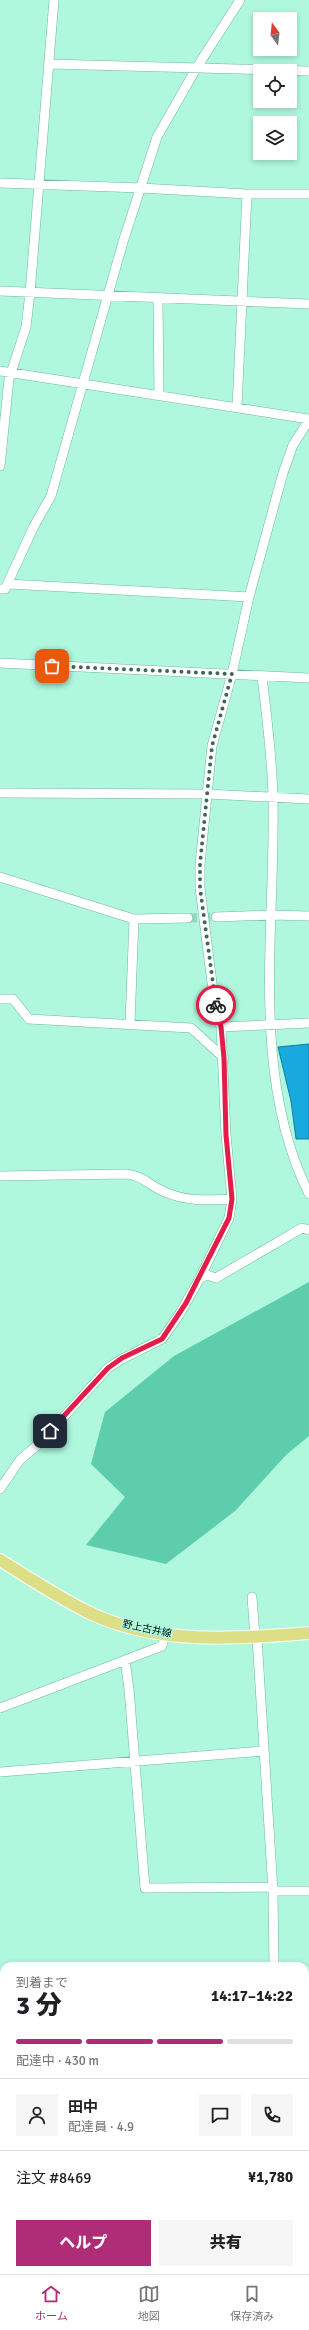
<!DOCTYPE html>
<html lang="ja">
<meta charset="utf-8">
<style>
body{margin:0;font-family:Signika,"Noto Sans JP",sans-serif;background:#f6f6f6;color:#202124;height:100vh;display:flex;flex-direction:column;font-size:15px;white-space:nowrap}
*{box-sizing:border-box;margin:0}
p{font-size:13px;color:#757577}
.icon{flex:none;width:22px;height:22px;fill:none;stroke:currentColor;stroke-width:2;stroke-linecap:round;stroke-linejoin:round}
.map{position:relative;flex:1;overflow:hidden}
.drawer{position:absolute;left:0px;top:1962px;width:309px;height:312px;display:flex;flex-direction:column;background:#fff;border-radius:12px 12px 0 0;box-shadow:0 2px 6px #0003}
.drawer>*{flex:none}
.needle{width:26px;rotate:345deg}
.buttons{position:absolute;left:253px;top:12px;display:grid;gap:8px}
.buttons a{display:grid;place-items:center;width:44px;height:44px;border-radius:0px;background:#fff;box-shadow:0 2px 6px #0003;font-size:20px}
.pin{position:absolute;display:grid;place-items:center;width:34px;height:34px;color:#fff;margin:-17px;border-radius:8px;box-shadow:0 2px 6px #0006}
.courier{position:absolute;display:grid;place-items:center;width:40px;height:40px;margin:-20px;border:3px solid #e11d48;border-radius:50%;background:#fff;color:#222;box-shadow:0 1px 5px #0007}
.summary em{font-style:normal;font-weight:800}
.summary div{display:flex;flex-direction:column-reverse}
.summary{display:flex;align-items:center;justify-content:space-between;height:68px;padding:0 16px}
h1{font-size:26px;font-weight:800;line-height:30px}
.bar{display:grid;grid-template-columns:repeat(4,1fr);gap:6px 4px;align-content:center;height:48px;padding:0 16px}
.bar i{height:5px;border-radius:3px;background:#e0e0e0}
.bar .current{background:#af2c76}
.bar p{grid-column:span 4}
.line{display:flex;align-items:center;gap:10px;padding:0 16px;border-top:1px solid #e0e0e0}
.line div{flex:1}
.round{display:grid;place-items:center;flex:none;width:42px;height:42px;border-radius:0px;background:#f6f6f6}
.cta{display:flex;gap:8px;margin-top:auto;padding:8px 16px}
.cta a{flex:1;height:46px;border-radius:0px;background:#af2c76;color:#fff;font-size:16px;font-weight:800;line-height:46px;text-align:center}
.cta a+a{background:#f6f6f6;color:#202124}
.menu{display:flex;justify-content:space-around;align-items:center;height:56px;border-top:1px solid #e0e0e0;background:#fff;font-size:11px;color:#757577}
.menu a{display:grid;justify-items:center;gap:2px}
.menu .current{color:#af2c76}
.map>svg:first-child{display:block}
.built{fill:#9aebcf}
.green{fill:#5ecdab}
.water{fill:#18a9de;stroke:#117ea0}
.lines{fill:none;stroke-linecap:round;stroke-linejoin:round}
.minor-tunnel{stroke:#95d6be;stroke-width:9;stroke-dasharray:9 4.5;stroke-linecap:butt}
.minor-casing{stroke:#72b8a0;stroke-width:10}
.major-casing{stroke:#fff;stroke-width:14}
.minor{stroke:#fff;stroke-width:9}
.major{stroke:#dddf87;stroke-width:12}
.done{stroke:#3d6758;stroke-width:4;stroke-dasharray:0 7.2}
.route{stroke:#e11d48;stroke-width:5}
.labels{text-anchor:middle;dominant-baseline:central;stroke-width:3.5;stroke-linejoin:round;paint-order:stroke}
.street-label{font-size:10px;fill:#001911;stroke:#aff7dd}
</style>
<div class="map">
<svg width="309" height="2274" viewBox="0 0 309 2274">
<rect width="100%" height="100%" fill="#aff7dd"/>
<path class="built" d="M305 2137H309V2274H287V2270H305Z"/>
<path class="green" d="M309 1282V1436L286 1455 235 1511 166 1564 86 1545 125 1497 91 1464 105 1412 174 1356Z
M305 2235 309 2236V2274H299V2270H305Z"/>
<path class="water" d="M309 1044V1139H296L291 1101 278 1047Z"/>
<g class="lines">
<path class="minor-tunnel" d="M188 918 216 917"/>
<g class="minor-casing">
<path id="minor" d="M50 64 309 71
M0 183 141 188 247 194H309
M0 291 309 304
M158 298 159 395
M0 371 309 419
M237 407 247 194
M0 466 9 379 26 327 30 293 54 0
M8 584 249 597
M0 589H5L34 526 51 496 123 242 157 137 197 67 240 0
M0 663 309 678
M262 677C267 717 272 757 273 797 276 927 249 1074 309 1194
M0 793 207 794 309 799
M0 877 134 919 188 918
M216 917 272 915 309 916
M0 999H13L29 1019 191 1028 224 1058
M130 1023 134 919
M221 1027 309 1023
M0 1176 126 1174C142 1175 150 1186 165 1192 187 1202 209 1200 232 1199
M200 1278 207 1275 216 1278 302 1228 309 1230
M0 1489 20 1460 41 1442 108 1368 122 1359 162 1339 179 1315 200 1278 229 1218 232 1199 226 1135 221 1027 213 991 200 888V864L212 746 232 674 249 597 283 473 293 445 309 420
M252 1597 255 1637
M257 1638 273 1891 274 1966
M125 1660 129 1689 145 1888 272 1887
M0 1708 162 1646 165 1635
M0 1772 264 1751
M273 1891H309
M0 1986H4
M305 1986H309
M305 2127H309
M0 2128H4"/>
</g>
<g class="major-casing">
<path id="major" d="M0 1560C29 1578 59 1598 90 1613 157 1645 237 1639 309 1633"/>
</g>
<use href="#minor" class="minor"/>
<use href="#major" class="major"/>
</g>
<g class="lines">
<path class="done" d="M52 666 232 674 212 746 200 864V888L216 1005"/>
<path class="route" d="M50 1431 108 1368 122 1358 162 1339 186 1303 229 1218 232 1199 226 1135 224 1058 221 1027 216 1005"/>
</g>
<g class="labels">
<g class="street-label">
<text transform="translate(147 1629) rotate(12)">野上古井線</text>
</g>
</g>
</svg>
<div class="buttons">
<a><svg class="needle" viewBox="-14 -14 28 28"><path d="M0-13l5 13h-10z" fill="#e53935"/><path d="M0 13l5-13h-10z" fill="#757577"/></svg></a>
<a><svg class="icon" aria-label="locate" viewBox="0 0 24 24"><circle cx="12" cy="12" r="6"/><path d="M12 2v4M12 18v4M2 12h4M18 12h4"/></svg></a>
<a><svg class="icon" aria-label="layers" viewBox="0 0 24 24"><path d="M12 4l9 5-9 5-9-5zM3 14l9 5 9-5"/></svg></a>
</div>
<div class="pin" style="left:52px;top:666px;background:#ea580c"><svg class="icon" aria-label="bag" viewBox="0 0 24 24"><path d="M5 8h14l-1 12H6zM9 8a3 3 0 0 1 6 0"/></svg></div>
<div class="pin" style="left:50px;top:1431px;background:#1f2937"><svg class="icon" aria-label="home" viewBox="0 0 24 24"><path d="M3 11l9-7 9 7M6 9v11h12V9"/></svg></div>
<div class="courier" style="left:216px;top:1005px"><svg class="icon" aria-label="bike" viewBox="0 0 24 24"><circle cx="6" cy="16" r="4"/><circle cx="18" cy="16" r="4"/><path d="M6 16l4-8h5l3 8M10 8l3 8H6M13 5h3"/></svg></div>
<section class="drawer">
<div class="summary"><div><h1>3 分</h1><p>到着まで</p></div><em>14:17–14:22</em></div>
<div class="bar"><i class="current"></i><i class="current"></i><i class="current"></i><i></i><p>配達中 · 430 m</p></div>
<div class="line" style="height:72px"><a class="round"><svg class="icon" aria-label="person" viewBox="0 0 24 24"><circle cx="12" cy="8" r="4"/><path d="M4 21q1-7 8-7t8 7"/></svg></a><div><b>田中</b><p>配達員 · 4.9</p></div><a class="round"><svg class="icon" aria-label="chat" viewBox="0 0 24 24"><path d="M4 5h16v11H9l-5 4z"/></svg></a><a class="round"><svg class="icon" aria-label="phone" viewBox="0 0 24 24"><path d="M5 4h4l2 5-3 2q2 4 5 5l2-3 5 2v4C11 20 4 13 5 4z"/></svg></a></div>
<div class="line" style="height:52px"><div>注文 #8469</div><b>¥1,780</b></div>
<div class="cta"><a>ヘルプ</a><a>共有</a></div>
</section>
</div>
<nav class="menu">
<a class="current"><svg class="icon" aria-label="home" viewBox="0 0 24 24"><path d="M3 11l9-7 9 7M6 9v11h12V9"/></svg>ホーム</a>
<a><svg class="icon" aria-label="map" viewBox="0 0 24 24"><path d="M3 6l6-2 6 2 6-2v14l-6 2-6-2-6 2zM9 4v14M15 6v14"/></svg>地図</a>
<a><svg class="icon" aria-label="saved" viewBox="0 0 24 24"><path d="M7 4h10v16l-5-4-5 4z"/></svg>保存済み</a>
</nav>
